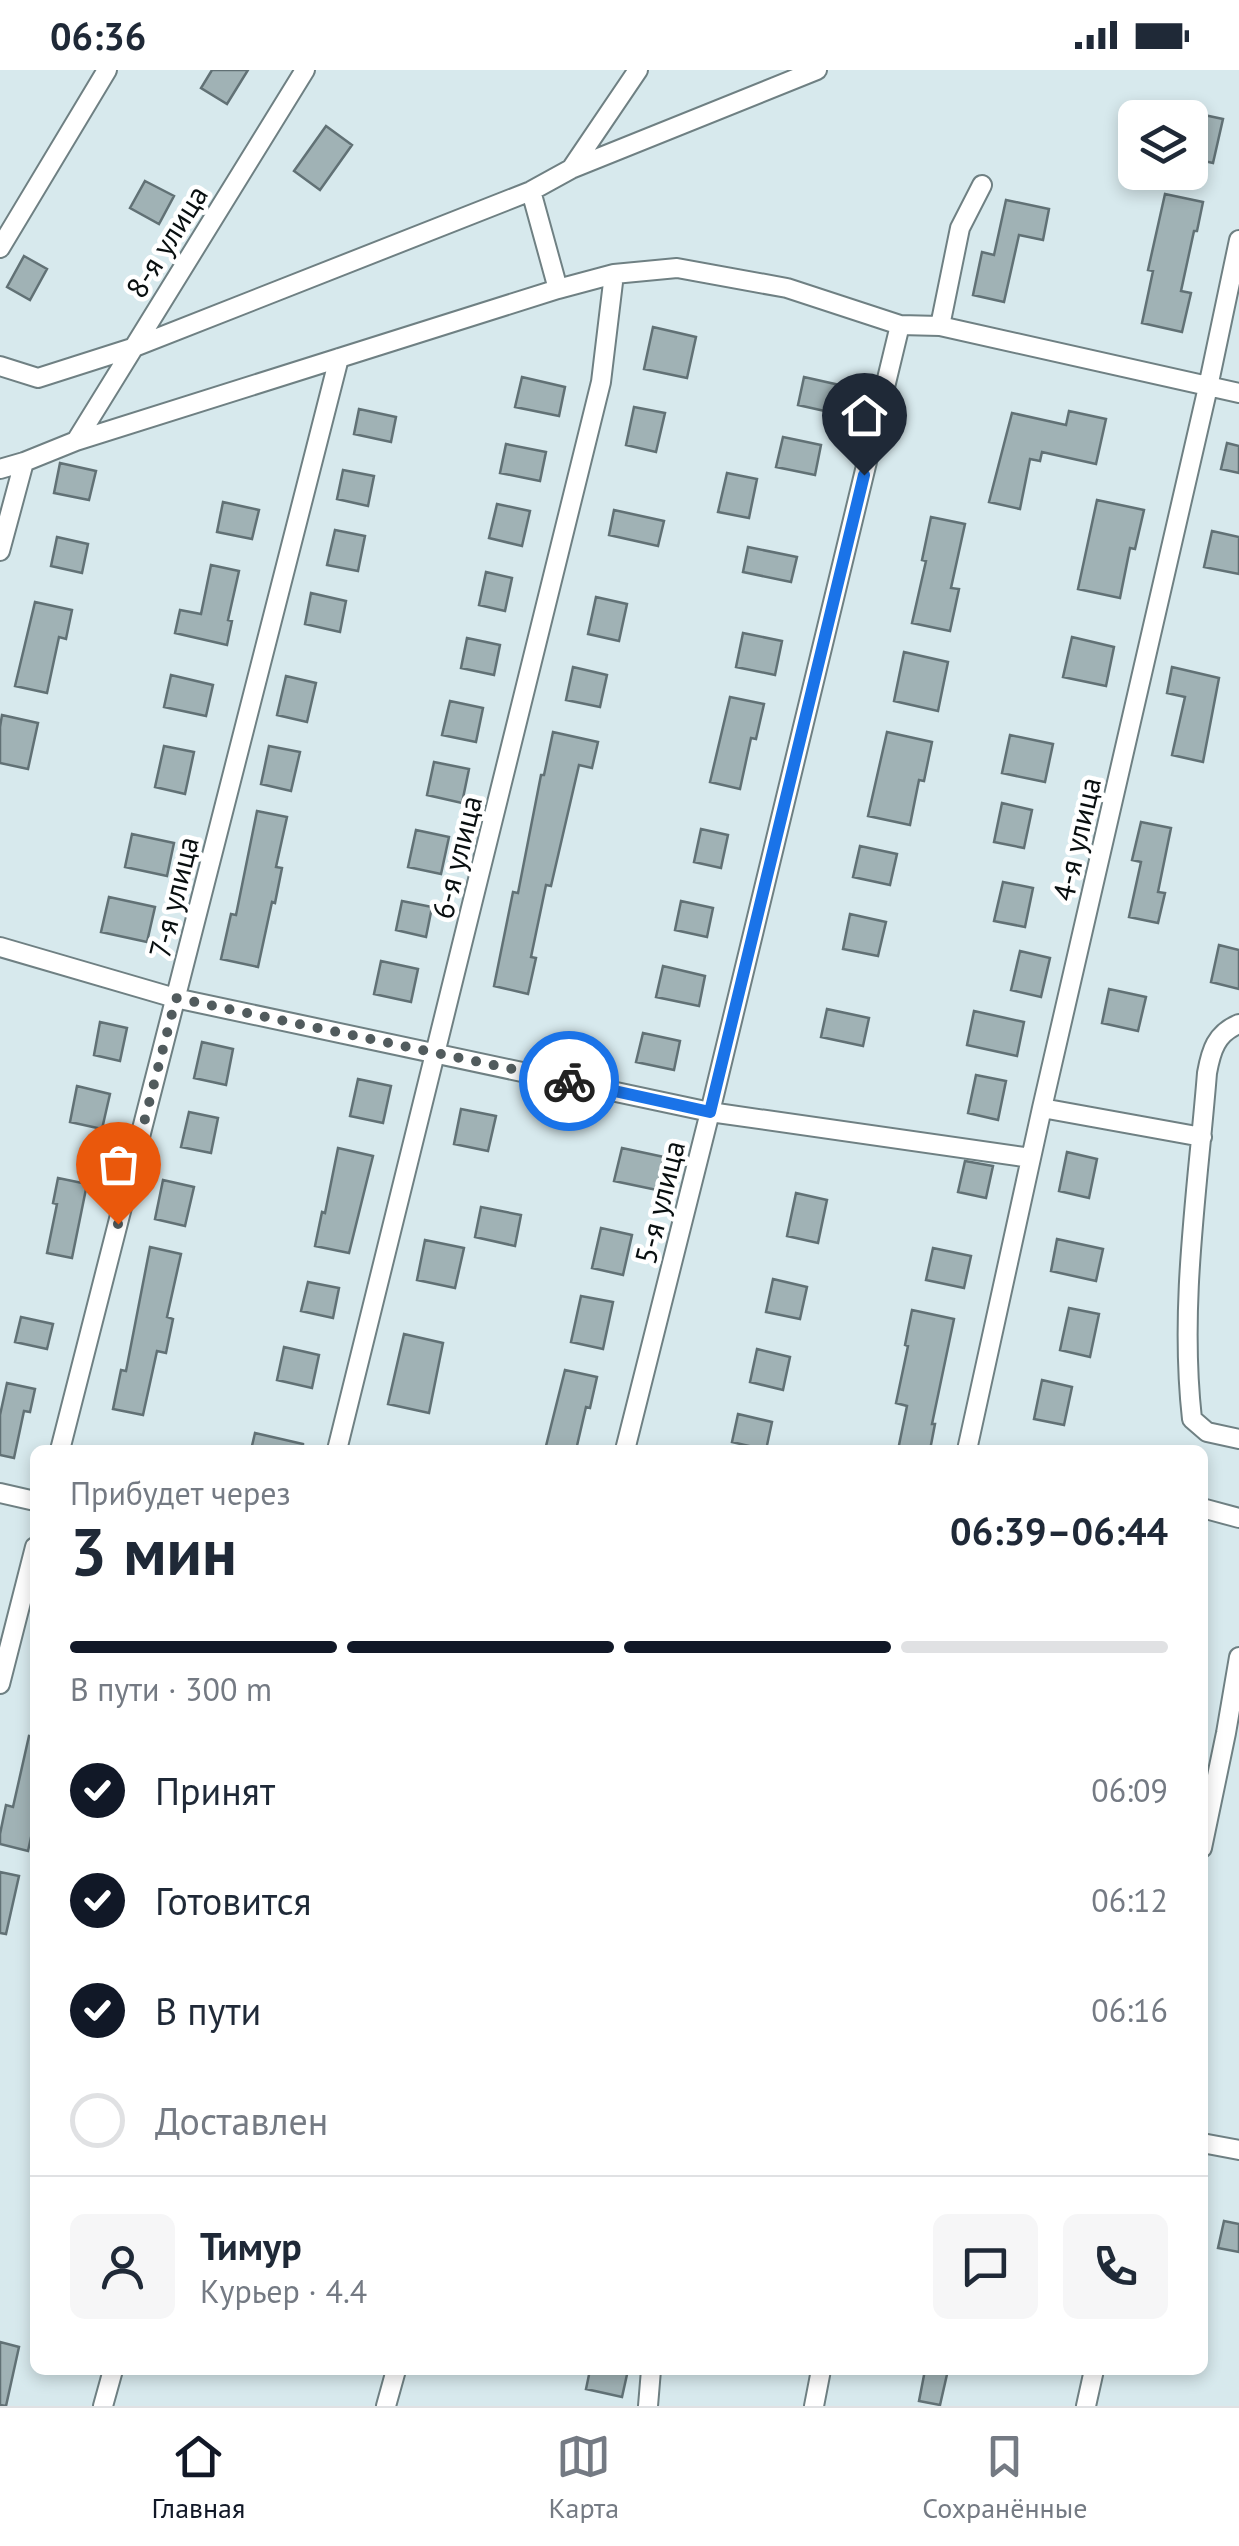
<!DOCTYPE html>
<html lang="ru">
<meta charset="utf-8">
<style>
body{margin:0;font-family:"PT Sans",sans-serif;background:#f6f6f7;color:#1f2937;height:100vh;display:flex;flex-direction:column;font-size:38px;white-space:nowrap}
*{box-sizing:border-box;margin:0}
p{font-size:32px;color:#747a83}
.icon{flex:none;width:55px;height:55px;fill:none;stroke:currentColor;stroke-width:2;stroke-linecap:round;stroke-linejoin:round}
.map{position:relative;flex:1;overflow:hidden}
.panel{position:absolute;left:30px;top:1375px;width:1178px;height:930px;display:flex;flex-direction:column;background:#fff;border-radius:15px;box-shadow:0 5px 15px #0003}
.panel>*{flex:none}
.fabs{position:absolute;left:1118px;top:30px;display:grid;gap:20px}
.fabs a{display:grid;place-items:center;width:90px;height:90px;border-radius:15px;background:#fff;box-shadow:0 5px 15px #0003;font-size:50px}
.pin{position:absolute;display:grid;place-items:center;width:85px;height:85px;color:#fff;margin:-102px -42px;border-radius:50% 50% 50% 0;rotate:-45deg;box-shadow:0 0 10px #0007}
.pin .icon{rotate:45deg}
.courier{position:absolute;display:grid;place-items:center;width:100px;height:100px;margin:-50px;border:8px solid #1a73e8;border-radius:50%;background:#fff;color:#222;box-shadow:0 2px 12px #0007}
.head em{font-style:normal;font-weight:800}
.head div{display:flex;flex-direction:column-reverse}
.head{display:flex;align-items:center;justify-content:space-between;height:170px;padding:0 40px}
h1{font-size:65px;font-weight:800;line-height:75px}
.bar{display:grid;grid-template-columns:repeat(4,1fr);gap:15px 10px;align-content:center;height:120px;padding:0 40px}
.bar i{height:12px;border-radius:8px;background:#e0e1e3}
.bar .on{background:#111827}
.bar p{grid-column:span 4}
.line{display:flex;align-items:center;gap:25px;padding:0 40px;border-top:2px solid #e0e1e3}
.line div{flex:1}
.round{display:grid;place-items:center;flex:none;width:105px;height:105px;border-radius:15px;background:#f6f6f7}
ol{padding:0 40px;list-style:none}
li{display:flex;align-items:center;gap:30px;height:110px}
li p{margin-inline-start:auto}
li .icon{padding:10px;border-radius:50%;background:#111827;color:#fff;stroke-width:4}
li:last-child{color:#747a83}
li i{width:55px;height:55px;border:5px solid #e0e1e3;border-radius:50%}
.status{display:flex;justify-content:space-between;align-items:center;height:70px;padding:0 50px;background:#fff;direction:ltr}
.status svg{height:28px;fill:currentColor}
.tab-bar{display:flex;justify-content:space-around;align-items:center;height:140px;border-top:2px solid #e0e1e3;background:#fff;font-size:28px;color:#747a83}
.tab-bar a{display:grid;justify-items:center;gap:5px}
.tab-bar .on{color:#111827}
.map>svg:first-child{display:block}
.building{fill:#a0b2b5;stroke:#617175;stroke-width:2.5}
.lines{fill:none;stroke-linecap:round;stroke-linejoin:round}
.minor-casing{stroke:#6f8083;stroke-width:22}
.minor{stroke:#fff;stroke-width:18}
.done{stroke:#515b5d;stroke-width:10;stroke-dasharray:0 18}
.route{stroke:#1a73e8;stroke-width:12}
.labels{text-anchor:middle;dominant-baseline:central;stroke-width:9;stroke-linejoin:round;paint-order:stroke}
.street-label{font-size:30px;fill:#090f10;stroke:#fff}
</style>
<div class="status"><b>06:36</b><svg viewBox="0 0 49 12"><path d="M0 12V9h3v3zM5 12V6h3v6zM10 12V3h3v9zM15 12V0h3v12zM26 1h20v11H26zM47 4h2v5h-2z"/></svg></div>
<div class="map">
<svg width="1239" height="2336" viewBox="0 0 1239 2336">
<rect width="100%" height="100%" fill="#d7e9ed"/>
<path class="building" d="M212 0H248L227 34 201 18Z
M1190 42 1223 49 1213 93 1190 88Z
M326 56 352 75 320 120 294 101Z
M145 111 174 126 159 154 130 138Z
M1165 124 1203 132 1197 161H1194L1181 221 1191 223 1182 262 1142 253 1153 201 1148 200Z
M1006 130 1049 139 1043 170 1019 165 1004 232 973 225 982 182 994 185Z
M24 186 47 199 30 230 7 217Z
M653 257 696 267 687 308 644 299Z
M522 307 565 317 559 346 515 337Z
M804 307 844 316 838 344 798 335Z
M634 337 665 343 656 382 626 375Z
M359 339 396 347 391 372 354 364Z
M1069 341 1106 349 1096 394 1042 382 1040 391 1030 389 1020 439 989 432 1012 343 1066 355Z
M783 367 821 375 815 405 776 397Z
M1227 373 1239 376V403L1221 399Z
M506 374 546 382 540 411 500 403Z
M60 393 96 401 89 430 54 423Z
M343 400 374 406 368 436 337 429Z
M727 403 757 409 749 448 718 442Z
M1097 430 1144 440 1135 479 1130 478 1120 528 1078 519Z
M223 432 259 440 252 469 217 462Z
M497 434 530 441 522 476 489 468Z
M614 440 664 451 658 476 609 465Z
M931 447 965 454 951 518 959 519 950 561 912 553 926 491 922 490Z
M335 460 365 466 358 501 327 495Z
M1212 461 1239 467V504L1204 497Z
M57 467 88 474 82 503 51 496Z
M748 477 797 487 791 512 743 502Z
M211 495 239 501 228 550 232 551 227 575 175 563 180 540 201 544Z
M486 502 512 508 505 541 479 535Z
M311 523 346 531 340 562 305 554Z
M596 527 627 534 619 571 588 564Z
M35 532 72 540 66 569 59 567 47 623 15 616Z
M743 563 782 571 775 605 736 597Z
M1072 567 1114 577 1106 616 1063 607Z
M467 568 500 575 494 605 461 598Z
M904 582 948 592 938 641 894 631Z
M573 597 607 605 600 637 566 630Z
M1172 597 1219 608 1203 692 1172 685 1185 627 1167 623Z
M171 605 213 615 206 646 164 637Z
M286 606 316 613 307 652 277 645Z
M730 627 764 634 756 669 751 668 740 719 710 712Z
M450 631 483 638 476 672 442 665Z
M2 645 38 653 28 699 0 693V657Z
M553 662 598 672 592 698 579 695 551 816 546 815 531 887 536 888 528 924 494 916 513 822 518 823 541 705H544Z
M887 662 932 672 924 711 919 710 910 755 868 746Z
M1010 665 1053 674 1045 712 1002 703Z
M164 676 194 682 185 724 155 717Z
M269 676 300 682 291 721 261 714Z
M434 692 469 699 462 733 427 725Z
M1002 733 1032 740 1024 778 994 772Z
M257 741 287 747 276 797 282 798 275 833 272 832 258 897 221 889 231 844 236 845Z
M1141 752 1171 758 1158 822 1165 823 1158 853 1129 847 1141 792 1132 790Z
M701 759 728 765 721 798 694 792Z
M416 760 449 767 441 804 408 797Z
M132 764 174 773 167 806 125 797Z
M860 776 897 784 890 815 853 807Z
M1003 812 1033 818 1025 857 994 851Z
M109 827 155 837 147 872 101 862Z
M402 831 432 837 426 867 396 860Z
M681 831 713 838 707 867 675 860Z
M850 844 886 852 878 886 843 879Z
M1219 875 1239 880V919L1211 912Z
M1020 881 1050 888 1041 927 1011 920Z
M381 891 418 899 411 932 374 924Z
M663 896 705 906 699 936 656 927Z
M1109 919 1146 927 1138 961 1102 953Z
M827 939 869 948 863 976 821 967Z
M974 941 1024 952 1017 986 967 975Z
M100 952 127 958 120 991 94 985Z
M643 963 680 971 674 1000 636 992Z
M202 972 233 979 226 1015 194 1008Z
M976 1005 1006 1011 998 1050 968 1043Z
M358 1009 391 1016 383 1053 350 1046Z
M77 1016 110 1024 102 1059 70 1052Z
M461 1039 496 1046 488 1081 454 1074Z
M189 1042 218 1048 211 1083 181 1077Z
M338 1078 373 1086 349 1183 315 1176 322 1142 325 1143Z
M622 1078 664 1087 657 1120 614 1111Z
M1067 1082 1097 1089 1089 1128 1059 1121Z
M965 1091 993 1096 986 1128 958 1122Z
M58 1108 87 1114 72 1188 47 1183 57 1134 53 1133Z
M163 1110 194 1117 185 1156 155 1149Z
M796 1123 827 1130 818 1173 787 1166Z
M481 1137 521 1145 515 1176 475 1167Z
M601 1158 632 1165 623 1205 592 1198Z
M1057 1169 1103 1179 1096 1211 1051 1201Z
M425 1170 464 1178 455 1218 417 1210Z
M150 1177 181 1184 167 1247 173 1249 166 1283 157 1281 143 1345 113 1339 121 1300 126 1301Z
M933 1178 971 1186 964 1218 926 1210Z
M773 1209 807 1217 800 1249 766 1242Z
M308 1212 339 1218 333 1248 301 1241Z
M581 1226 613 1232 603 1279 571 1272Z
M1069 1238 1099 1244 1090 1287 1060 1280Z
M912 1240 954 1249 932 1354H935L930 1380H898L907 1336 896 1333 908 1276 905 1275Z
M21 1247 53 1254 47 1279 15 1272Z
M404 1264 443 1273 429 1343 388 1334Z
M284 1277 319 1285 312 1318 277 1310Z
M757 1279 790 1287 783 1320 750 1312Z
M565 1300 597 1307 590 1338 586 1337 576 1380H545Z
M1042 1310 1072 1317 1064 1355 1034 1349Z
M7 1313 35 1319 30 1342 24 1341 14 1388 0 1385V1345Z
M738 1344 772 1352 766 1380 732 1372Z
M255 1363 303 1374V1380H251Z
M29 1666 35 1667V1749L28 1781 0 1774V1764L6 1735 13 1737Z
M0 1802 19 1806 6 1864 0 1863Z
M1224 2151 1239 2154V2182L1218 2178Z
M0 2272 19 2277 6 2336 0 2335Z
M590 2300H628L622 2327 586 2319Z
M925 2300H948L940 2335 919 2331Z"/>
<g class="lines">
<g class="minor-casing">
<path id="minor" d="M571 99 638 0
M531 121 558 219
M0 178 107 0
M940 256 960 158 982 115
M0 296 38 308 132 278 531 121 571 99 817 0
M76 371 305 0
M0 399 24 392 76 371 558 219 614 204 677 198 787 218 900 255 940 256 1239 323
M0 481 24 392
M0 877 175 928 710 1042 1031 1088
M1239 954C1216 963 1211 981 1207 1003 1198 1117 1179 1234 1192 1349L1207 1362 1239 1369
M1042 1038 1202 1067
M60 1380 339 288
M337 1380 601 312 614 204
M625 1380 710 1042 900 255
M967 1380 1042 1038 1208 317 1239 170
M0 1423 35 1431
M1202 1438 1239 1448
M0 1614 35 1477
M1202 1778 1226 1663 1239 1587
M1202 2073 1239 2080
M103 2336 113 2300
M386 2336 396 2300
M648 2336 651 2300
M814 2336 821 2300
M1086 2336 1094 2300"/>
</g>
<use href="#minor" class="minor"/>
</g>
<g class="lines">
<path class="done" d="M118 1154 176 928 569 1011"/>
<path class="route" d="M569 1011 710 1042 864 405"/>
</g>
<g class="labels">
<g class="street-label">
<text transform="translate(166 171) rotate(-58)">8-я улица</text>
<text transform="translate(1076 769) rotate(-77)">4-я улица</text>
<text transform="translate(456 787) rotate(-76)">6-я улица</text>
<text transform="translate(173 827) rotate(-76)">7-я улица</text>
<text transform="translate(659 1132) rotate(-76)">5-я улица</text>
</g>
</g>
</svg>
<div class="fabs">
<a><svg class="icon" aria-label="layers" viewBox="0 0 24 24"><path d="M12 4l9 5-9 5-9-5zM3 14l9 5 9-5"/></svg></a>
</div>
<div class="pin" style="left:118px;top:1154px;background:#ea580c"><svg class="icon" aria-label="bag" viewBox="0 0 24 24"><path d="M5 8h14l-1 12H6zM9 8a3 3 0 0 1 6 0"/></svg></div>
<div class="pin" style="left:864px;top:405px;background:#1f2937"><svg class="icon" aria-label="home" viewBox="0 0 24 24"><path d="M3 11l9-7 9 7M6 9v11h12V9"/></svg></div>
<div class="courier" style="left:569px;top:1011px"><svg class="icon" aria-label="bike" viewBox="0 0 24 24"><circle cx="6" cy="16" r="4"/><circle cx="18" cy="16" r="4"/><path d="M6 16l4-8h5l3 8M10 8l3 8H6M13 5h3"/></svg></div>
<section class="panel">
<div class="head"><div><h1>3 мин</h1><p>Прибудет через</p></div><em>06:39–06:44</em></div>
<div class="bar"><i class="on"></i><i class="on"></i><i class="on"></i><i></i><p>В пути · 300 m</p></div>
<ol>
<li><svg class="icon" aria-label="check" viewBox="0 0 24 24"><path d="M5 12l5 5 9-10"/></svg>Принят<p>06:09</p></li>
<li><svg class="icon" aria-label="check" viewBox="0 0 24 24"><path d="M5 12l5 5 9-10"/></svg>Готовится<p>06:12</p></li>
<li><svg class="icon" aria-label="check" viewBox="0 0 24 24"><path d="M5 12l5 5 9-10"/></svg>В пути<p>06:16</p></li>
<li><i></i>Доставлен</li>
</ol>
<div class="line" style="height:180px"><a class="round"><svg class="icon" aria-label="person" viewBox="0 0 24 24"><circle cx="12" cy="8" r="4"/><path d="M4 21q1-7 8-7t8 7"/></svg></a><div><b>Тимур</b><p>Курьер · 4.4</p></div><a class="round"><svg class="icon" aria-label="chat" viewBox="0 0 24 24"><path d="M4 5h16v11H9l-5 4z"/></svg></a><a class="round"><svg class="icon" aria-label="phone" viewBox="0 0 24 24"><path d="M5 4h4l2 5-3 2q2 4 5 5l2-3 5 2v4C11 20 4 13 5 4z"/></svg></a></div>
</section>
</div>
<nav class="tab-bar">
<a class="on"><svg class="icon" aria-label="home" viewBox="0 0 24 24"><path d="M3 11l9-7 9 7M6 9v11h12V9"/></svg>Главная</a>
<a><svg class="icon" aria-label="map" viewBox="0 0 24 24"><path d="M3 6l6-2 6 2 6-2v14l-6 2-6-2-6 2zM9 4v14M15 6v14"/></svg>Карта</a>
<a><svg class="icon" aria-label="saved" viewBox="0 0 24 24"><path d="M7 4h10v16l-5-4-5 4z"/></svg>Сохранённые</a>
</nav>
